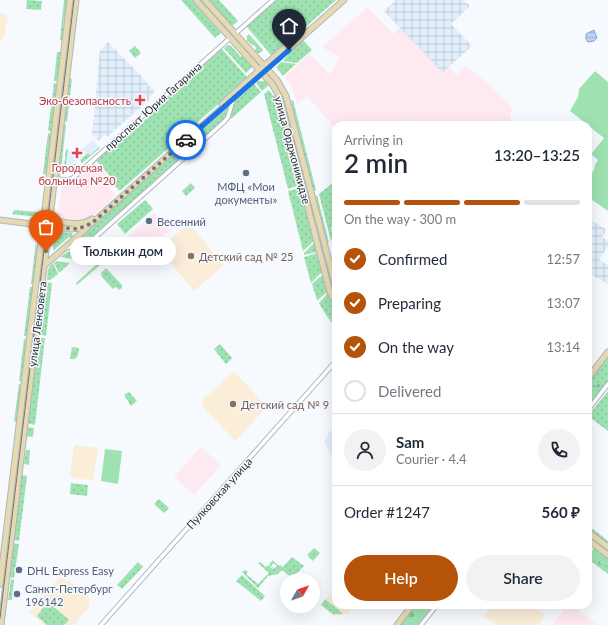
<!DOCTYPE html>
<meta charset="utf-8">
<style>
body{margin:0;font-family:Lato,sans-serif;background:#f2f2f3;color:#1f2937;height:100vh;display:flex;flex-direction:column;font-size:15px;white-space:nowrap}
*{box-sizing:border-box;margin:0}
p{font-size:13px;color:#747a83}
.icon{flex:none;width:22px;height:22px;fill:none;stroke:currentColor;stroke-width:2;stroke-linecap:round;stroke-linejoin:round}
.map{position:relative;flex:1;overflow:hidden}
.panel{position:absolute;left:332px;top:121px;width:260px;height:488px;display:flex;flex-direction:column;background:#fff;border-radius:12px;box-shadow:0 4px 16px #0002}
.panel>*{flex:none}
.needle{width:26px;rotate:50deg}
.fabs{position:absolute;left:280px;top:573px;display:grid;gap:8px}
.fabs a{display:grid;place-items:center;width:40px;height:40px;border-radius:50%;background:#fff;box-shadow:0 4px 16px #0002;font-size:20px}
.pin{position:absolute;display:grid;place-items:center;width:34px;height:34px;color:#fff;margin:-41px -17px;border-radius:50% 50% 50% 0;rotate:-45deg;box-shadow:0 0 4px #0007}
.pin .icon{rotate:45deg}
.courier{position:absolute;display:grid;place-items:center;width:40px;height:40px;margin:-20px;border:3px solid #1a73e8;border-radius:50%;background:#fff;color:#222;box-shadow:0 1px 5px #0007}
.bubble{position:absolute;height:28px;border-radius:14px;background:#fff;box-shadow:0 4px 16px #0002;font-size:13px;font-weight:600;line-height:28px;text-align:center}
.summary em{font-style:normal;font-weight:600}
.summary div{display:flex;flex-direction:column-reverse}
.summary{display:flex;align-items:center;justify-content:space-between;height:68px;padding:0 12px}
h1{font-size:26px;font-weight:600;line-height:30px}
.bar{display:grid;grid-template-columns:repeat(4,1fr);gap:6px 4px;align-content:center;height:48px;padding:0 12px}
.bar i{height:5px;border-radius:3px;background:#e0e1e3}
.bar .active{background:#b45309}
.bar p{grid-column:span 4}
.line{display:flex;align-items:center;gap:10px;padding:0 12px;border-top:1px solid #e0e1e3}
.line div{flex:1}
.round{display:grid;place-items:center;flex:none;width:42px;height:42px;border-radius:21px;background:#f2f2f3}
ol{padding:0 12px;list-style:none}
li{display:flex;align-items:center;gap:12px;height:44px}
li p{margin-inline-start:auto}
li .icon{padding:4px;border-radius:50%;background:#b45309;color:#fff;stroke-width:4}
li:last-child{color:#747a83}
li i{width:22px;height:22px;border:2px solid #e0e1e3;border-radius:50%}
.primary-button{display:flex;gap:8px;margin-top:auto;padding:8px 12px}
.primary-button a{flex:1;height:46px;border-radius:24px;background:#b45309;color:#fff;font-size:16px;font-weight:600;line-height:46px;text-align:center}
.primary-button a+a{background:#f2f2f3;color:#1f2937}
.map>svg:first-child{display:block}
.commercial{fill:#fee9f0}
.industrial{fill:url(#industrial-grid)}
.education{fill:#faeed9}
.built{fill:#e2eefc}
.green{fill:url(#green-dots)}
.forest{fill:url(#forest-firs)}
.pitch{fill:#9ee2b2}
.water{fill:url(#water-rules);stroke:#90a1be}
.lines{fill:none;stroke-linecap:round;stroke-linejoin:round}
.street-casing{stroke:#b0b6be;stroke-width:5.5}
.secondary-casing{stroke:#b0b6be;stroke-width:7}
.street{stroke:#fff;stroke-width:3.5}
.secondary{stroke:#e6dab2;stroke-width:5}
.tram{stroke:#727579;stroke-width:1}
.done{stroke:#73777a;stroke-width:4;stroke-dasharray:0 7.2}
.route{stroke:#1a73e8;stroke-width:5}
.health-dot{fill:#e0444e;stroke:#f6faff;stroke-width:1.5}
.service-dot{fill:#5c6f8a;stroke:#f6faff;stroke-width:1.5}
.education-dot{fill:#8d6e63;stroke:#f6faff;stroke-width:1.5}
.labels{text-anchor:middle;dominant-baseline:central;stroke-width:3;stroke-linejoin:round;paint-order:stroke}
.health-label{font-size:11px;fill:#be3a42;stroke:#f6faff;text-anchor:end}
.street-label{font-size:11px;fill:#2d3033;stroke:#f6faff}
.service-label{font-size:11px;fill:#4e5e75;stroke:#f6faff;text-anchor:start}
.education-label{font-size:11px;fill:#785e54;stroke:#f6faff;text-anchor:start}
</style>
<div class="map">
<svg width="608" height="625" viewBox="0 0 608 625">
<defs>
<pattern id="industrial-grid" width="8" height="8" patternUnits="userSpaceOnUse"><rect width="8" height="8" fill="#e2eefc"/><path d="M0 4h8M4 0v8" fill="none" stroke="#c2ccd8"/></pattern>
<pattern id="green-dots" width="8" height="8" patternUnits="userSpaceOnUse"><rect width="8" height="8" fill="#9ee2b2"/><path d="M2 2h.1M6 6h.1" fill="none" stroke="#88c29a" stroke-width="1.8" stroke-linecap="round"/></pattern>
<pattern id="forest-firs" width="22" height="20" patternUnits="userSpaceOnUse"><rect width="22" height="20" fill="#9ee2b2"/><path d="M5 1l3.5 6h-7zM16 11l3.5 6h-7z" fill="#88c29a"/></pattern>
<pattern id="water-rules" width="6" height="5" patternUnits="userSpaceOnUse"><rect width="6" height="5" fill="#bbd1fa"/><path d="M0 2.5h6" fill="none" stroke="#a1b4d7"/></pattern>
</defs>
<rect width="100%" height="100%" fill="#f6faff"/>
<path class="commercial" d="M368 7 393 34 400 28 412 41 417 45 442 73 449 66 456 75 466 66 475 72 511 106 512 111 510 112 512 125H400L403 118 395 125H336V129L307 96 297 105 291 85 284 77 310 54 329 74 334 69 339 57 322 47Z
M97 163 115 183 109 188 116 195 92 217 85 220 58 218 62 182 72 180 86 169 88 171Z
M154 212 170 230 138 258 123 241Z
M336 223V262L331 241 333 238 330 227Z
M201 447 221 465 194 495 174 477Z
M568 605H572L598 625H556L554 623Z"/>
<path class="industrial" d="M396 0H464L470 6 451 24 472 46 442 73 417 45 412 41 384 11Z
M108 42 148 83 147 85 149 86 150 85 155 91 149 97 150 99 107 137 105 135 98 141 92 134 100 51Z
M588 218 607 230 602 237 608 241V246L599 260 608 265V284L589 273 588 270Z"/>
<path class="education" d="M0 12 8 17 4 36 0 43Z
M188 223 212 250 213 253 216 255 224 265 194 291 166 258 163 246Z
M234 371 267 407 235 441 203 407 202 400Z
M74 445 98 448 93 481 70 477Z
M59 578 69 581 89 597V607L74 625H44L29 612Z
M336 587V605H356L358 608 357 610 353 607 348 614 333 616 320 605Z
M492 605H533L544 614 542 620 538 625H497L484 616Z"/>
<path class="built" d="M93 140 98 147 90 154 88 153 74 163 72 166 69 167 67 164 68 150 79 151Z
M336 427V464L324 442 330 431Z"/>
<path class="green" d="M27 0 42 1 41 10 26 9Z
M64 0H68L66 17H63H64L62 41 60 40Z
M181 0H192L221 33 215 38Z
M208 0H219L238 21 232 26Z
M275 0H336L282 48 281 47 271 55 246 26Z
M302 40 304 41 312 50 297 63 283 61 288 55 287 54Z
M228 45 231 46 241 57 242 56 252 67 246 73 224 48Z
M135 46 141 53 135 58 129 51Z
M221 48 247 77 240 83 241 84 121 190H119L114 185 116 183 97 161 89 168 88 166 121 137 123 139 151 115 148 112Z
M57 52H61L57 81H54Z
M281 62 296 64 283 76 276 67Z
M69 78 72 79 67 122 64 120Z
M259 81H265L269 85 262 91 256 83Z
M54 83 58 84 51 131 48 130Z
M276 83 280 89 286 103 327 266 336 295V299L331 286 326 267 285 103 281 93 275 84Z
M254 84 261 92 232 118 229 119 235 101Z
M269 90 273 96 276 94 300 185 288 189 264 94Z
M293 100 316 190 315 191 313 190 291 101Z
M227 106H229L225 117 221 123 89 240 73 245V243Z
M63 124 66 125 60 178 57 174Z
M48 133 52 134 46 174H43Z
M99 147 100 148 82 163 80 160 88 153 90 155Z
M66 149 68 150 66 164 70 167 76 163V168L72 171 67 170 64 166Z
M334 182H336V223L331 227 333 238 331 241 319 194Z
M191 183 195 188 186 196 182 191Z
M300 188H301L314 241 303 251 288 191Z
M317 195 329 243H327L315 197Z
M145 200 153 209 125 234 117 224Z
M14 210 37 212V217L12 214Z
M55 231 72 233 73 236 72 238 69 237 53 251Z
M36 241V245L38 246 33 284H31Z
M313 244H315L317 252 304 255V253Z
M87 247 74 259 60 257 69 251Z
M112 250 114 253V256L112 258 110 256 77 285 76 283Z
M317 253 322 272 311 283 304 257Z
M56 261 70 263 59 273 54 263Z
M53 263 58 274 50 280H47L48 269Z
M106 268 122 285V288L119 290 116 287 113 289 102 277 101 273Z
M321 276H323L328 291 318 300H317L312 284Z
M45 282 52 283 46 336 38 334 43 294H47V291L44 290Z
M30 287H33L27 336H24Z
M327 294 329 295 336 308V328L326 315 319 303Z
M38 338H45L35 425 27 423Z
M24 339 27 340 21 381H19Z
M220 344 232 358 226 364 214 349Z
M72 347 79 348 78 355 75 359H70Z
M608 355V381L588 407V381Z
M19 384 22 385 17 422 14 421Z
M608 391V431L588 416Z
M129 392 137 401 131 406 124 395Z
M27 427 34 428 33 437 26 436Z
M26 450H30L29 465 24 464Z
M21 475 27 476 19 541 13 540Z
M71 483 88 485 87 496 70 494Z
M159 499 169 508 164 513 154 504Z
M588 525 608 541V544L588 529Z
M13 543 19 544 14 578 9 577Z
M314 548 320 553 313 561 307 555Z
M594 548 608 558V574L588 559V556Z
M292 557 304 566 292 578 282 570 278 574 268 576 258 588 242 572 245 570 248 572 246 574 258 584 269 573 258 563 260 562 266 567 268 565 274 570 272 567 275 568 277 566 273 563 271 567 269 564 274 559 273 561 279 566 280 565 283 567Z
M138 562 143 567 122 589 117 585Z
M242 575 265 596 261 601 236 581Z
M11 579 14 580 12 600H8Z
M325 599 342 613V614H333L321 605Z
M48 602 69 620 64 625H47L37 616Z
M414 605H434L419 625H399Z"/>
<path class="forest" d="M249 34 263 50 260 53H258L255 50 256 48 255 46 252 45 247 41V36Z
M598 384 600 385V388L588 403V397Z
M595 551 604 559 603 563 600 565 588 558Z
M415 605H422L407 625H399Z
M425 605H431L416 625H410Z"/>
<path class="pitch" d="M595 71 608 82V211L588 197V179L594 170 595 165 598 160 591 154 604 138 570 111 578 97 579 89Z
M105 449 122 451 118 484 101 481Z"/>
<path class="water" d="M594 30 597 38 594 41 588 42 586 39V34Z"/>
<g class="lines">
<g class="street-casing">
<path id="street" d="M235 34 273 0
M54 179 68 180 73 178 230 38
M65 248 90 242 224 122 228 117 233 100
M588 410 608 384
M101 625 336 361
M421 625 437 605"/>
</g>
<g class="secondary-casing">
<path id="secondary" d="M196 0 272 84 279 96 325 273 330 292 336 303
M205 0 277 80 286 96 336 288
M222 104 296 37
M0 220 71 229 81 228 92 223 344 0
M33 221C40 222 47 221 55 221 67 222 80 227 92 219
M44 266 87 228
M588 378 608 352
M588 532 608 547
M588 540 608 555
M0 584 70 0
M1 625 76 0
M397 625 412 605"/>
</g>
<use href="#street" class="street"/>
<use href="#secondary" class="secondary"/>
<path class="tram" d="M0 618 74 0"/>
</g>
<g class="lines">
<path class="done" d="M46 251 49 227 78 229 92 223 186 140"/>
<path class="route" d="M186 140 289 50"/>
</g>
<g class="health-dot">
<path d="M138 94h4v4h4v4h-4v4h-4v-4h-4v-4h4z"/>
<path d="M75 147h4v4h4v4h-4v4h-4v-4h-4v-4h4z"/>
</g>
<g class="service-dot">
<circle cx="246" cy="173" r="4"/>
<circle cx="149" cy="221" r="4"/>
<circle cx="19" cy="570" r="4"/>
<circle cx="17" cy="594" r="4"/>
</g>
<g class="education-dot">
<circle cx="191" cy="256" r="4"/>
<circle cx="233" cy="404" r="4"/>
</g>
<g class="labels">
<g class="health-label">
<text x="131" y="100">Эко-безопасность</text>
<text x="77" y="167" text-anchor="middle">Городская<tspan x="77" dy="13">больница №20</tspan></text>
</g>
<g class="street-label">
<text transform="translate(153 106) rotate(-42)">проспект Юрия Гагарина</text>
<text transform="translate(293 150) rotate(75)">улица Орджоникидзе</text>
<text transform="translate(37 324) rotate(-83)">улица Ленсовета</text>
<text transform="translate(219 493) rotate(-48)">Пулковская улица</text>
</g>
<g class="service-label">
<text x="246" y="186" text-anchor="middle">МФЦ «Мои<tspan x="246" dy="13">документы»</tspan></text>
<text x="157" y="221">Весенний</text>
<text x="27" y="570">DHL Express Easy</text>
<text x="25" y="588">Санкт-Петербург<tspan x="25" dy="13">196142</tspan></text>
</g>
<g class="education-label">
<text x="199" y="256">Детский сад № 25</text>
<text x="241" y="404">Детский сад № 9</text>
</g>
</g>
</svg>
<div class="fabs">
<a><svg class="needle" viewBox="-14 -14 28 28"><path d="M0-13l5 13h-10z" fill="#e53935"/><path d="M0 13l5-13h-10z" fill="#747a83"/></svg></a>
</div>
<div class="pin" style="left:46px;top:251px;background:#ea580c"><svg class="icon" aria-label="bag" viewBox="0 0 24 24"><path d="M5 8h14l-1 12H6zM9 8a3 3 0 0 1 6 0"/></svg></div>
<div class="pin" style="left:289px;top:50px;background:#1f2937"><svg class="icon" aria-label="home" viewBox="0 0 24 24"><path d="M3 11l9-7 9 7M6 9v11h12V9"/></svg></div>
<div class="courier" style="left:186px;top:140px"><svg class="icon" aria-label="car" viewBox="0 0 24 24"><path d="M5 17H2v-5l4-1 3-4h7l3 4 3 1v5h-3M9 17h6M6 11h13"/><circle cx="7" cy="17" r="2"/><circle cx="17" cy="17" r="2"/></svg></div>
<div class="bubble" style="left:70px;top:237px;width:106px">Тюлькин дом</div>
<section class="panel">
<div class="summary"><div><h1>2 min</h1><p>Arriving in</p></div><em>13:20–13:25</em></div>
<div class="bar"><i class="active"></i><i class="active"></i><i class="active"></i><i></i><p>On the way · 300 m</p></div>
<ol>
<li><svg class="icon" aria-label="check" viewBox="0 0 24 24"><path d="M5 12l5 5 9-10"/></svg>Confirmed<p>12:57</p></li>
<li><svg class="icon" aria-label="check" viewBox="0 0 24 24"><path d="M5 12l5 5 9-10"/></svg>Preparing<p>13:07</p></li>
<li><svg class="icon" aria-label="check" viewBox="0 0 24 24"><path d="M5 12l5 5 9-10"/></svg>On the way<p>13:14</p></li>
<li><i></i>Delivered</li>
</ol>
<div class="line" style="height:72px"><a class="round"><svg class="icon" aria-label="person" viewBox="0 0 24 24"><circle cx="12" cy="8" r="4"/><path d="M4 21q1-7 8-7t8 7"/></svg></a><div><b>Sam</b><p>Courier · 4.4</p></div><a class="round"><svg class="icon" aria-label="phone" viewBox="0 0 24 24"><path d="M5 4h4l2 5-3 2q2 4 5 5l2-3 5 2v4C11 20 4 13 5 4z"/></svg></a></div>
<div class="line" style="height:52px"><div>Order #1247</div><b>560 ₽</b></div>
<div class="primary-button"><a>Help</a><a>Share</a></div>
</section>
</div>
